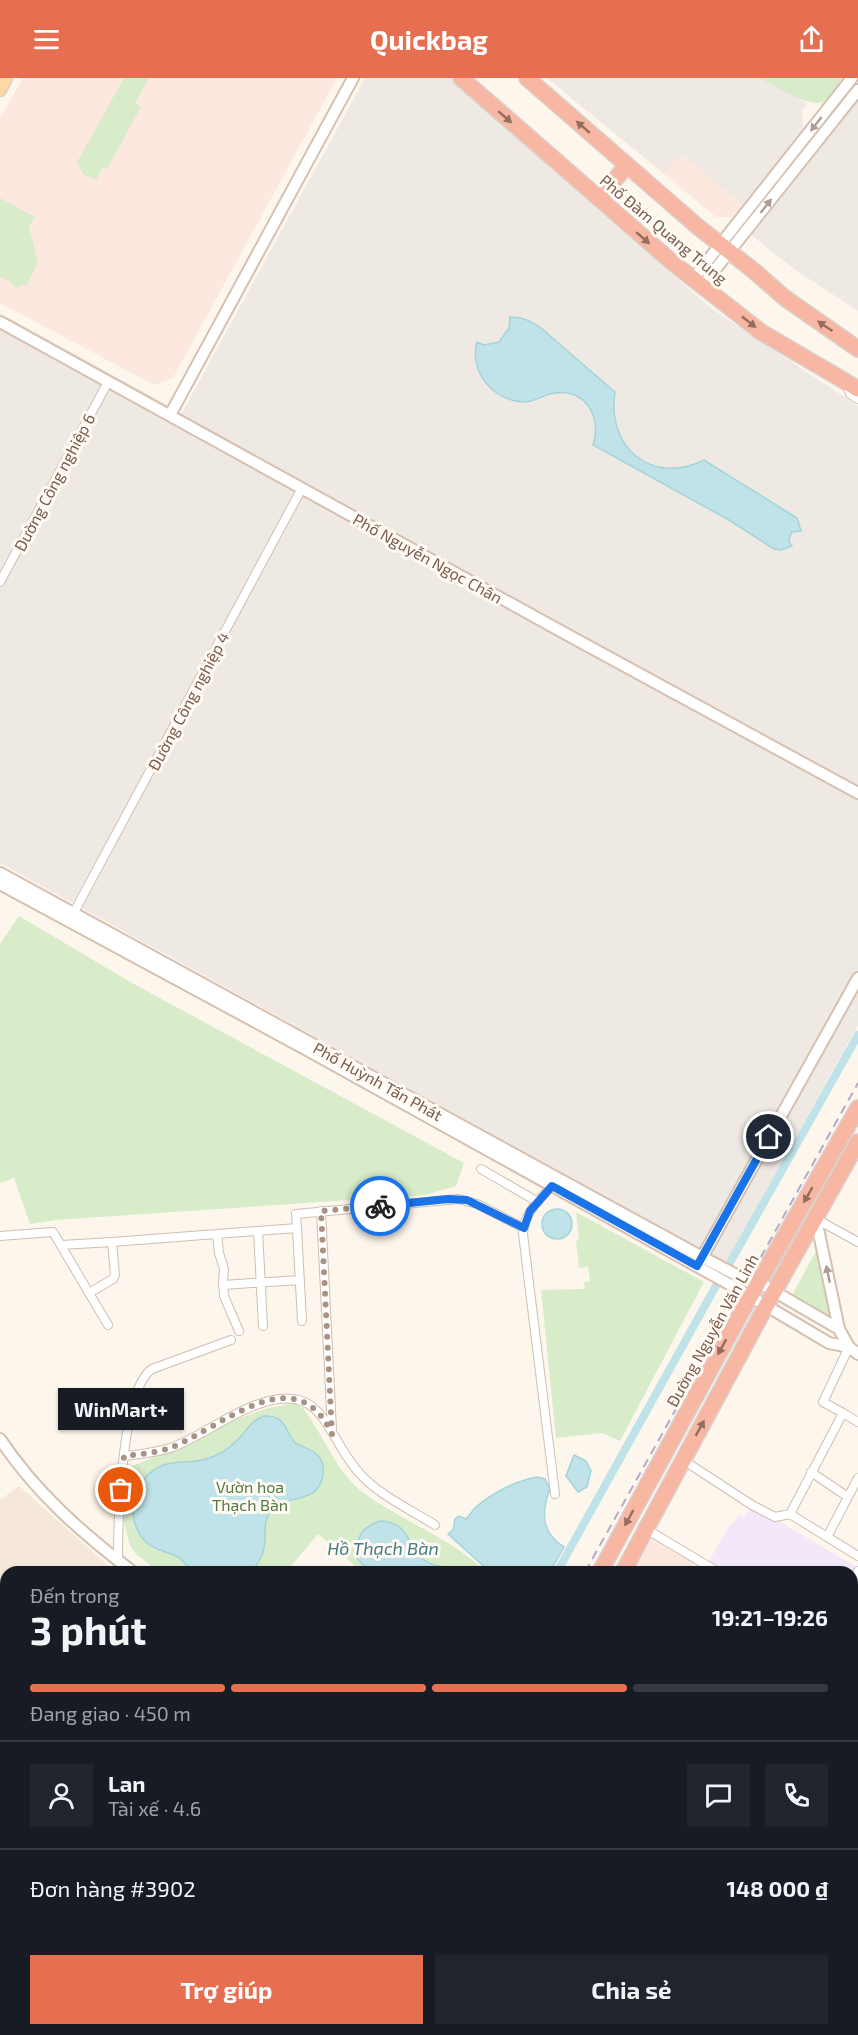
<!DOCTYPE html>
<html lang="vi">
<meta charset="utf-8">
<style>
body{margin:0;font-family:"Exo 2",sans-serif;background:#20242c;color:#f1f3f6;height:100vh;display:flex;flex-direction:column;font-size:22px;white-space:nowrap}
*{box-sizing:border-box;margin:0}
p{font-size:20px;color:#9ea1a6}
.icon{flex:none;width:33px;height:33px;fill:none;stroke:currentColor;stroke-width:2;stroke-linecap:round;stroke-linejoin:round}
.map{position:relative;flex:1;overflow:hidden}
.panel{position:absolute;left:0px;top:1488px;width:858px;height:470px;display:flex;flex-direction:column;background:#171b24;border-radius:18px 18px 0 0;box-shadow:0 2px 4px #0004}
.panel>*{flex:none}
.pin{position:absolute;display:grid;place-items:center;width:51px;height:51px;color:#fff;margin:-26px;border:3px solid #fff;border-radius:50%;box-shadow:0 2px 6px #0007}
.courier{position:absolute;display:grid;place-items:center;width:60px;height:60px;margin:-30px;border:4px solid #1a73e8;border-radius:50%;background:#fff;color:#222;box-shadow:0 2px 8px #0007}
.bubble{position:absolute;height:42px;border-radius:0px;background:#171b24;box-shadow:0 2px 4px #0004;font-size:20px;font-weight:700;line-height:42px;text-align:center}
.head em{font-style:normal;font-weight:700}
.head div{display:flex;flex-direction:column-reverse}
.head{display:flex;align-items:center;justify-content:space-between;height:102px;padding:0 30px}
h1{font-size:39px;font-weight:700;line-height:45px}
.bar{display:grid;grid-template-columns:repeat(4,1fr);gap:9px 6px;align-content:center;height:72px;padding:0 30px}
.bar i{height:8px;border-radius:4px;background:#363941}
.bar .active{background:#e76f51}
.bar p{grid-column:span 4}
.line{display:flex;align-items:center;gap:15px;padding:0 30px;border-top:2px solid #363941}
.line div{flex:1}
.round{display:grid;place-items:center;flex:none;width:63px;height:63px;border-radius:0px;background:#20242c}
.action{display:flex;gap:12px;margin-top:auto;padding:12px 30px}
.action a{flex:1;height:69px;border-radius:0px;background:#e76f51;color:#fff;font-size:24px;font-weight:700;line-height:69px;text-align:center}
.action a+a{background:#20242c;color:#f1f3f6}
header{display:flex;justify-content:space-between;align-items:center;height:78px;padding:0 30px;background:#e76f51;color:#fff;font-size:27px;font-weight:700}
.map>svg:first-child{display:block}
.residential{fill:#f5e8da}
.commercial{fill:#fde8e0}
.industrial{fill:#efe9e4}
.education{fill:#f3e8fa}
.green{fill:#d8ecc9}
.water{fill:#bfe3e8;stroke:#a5d3da;stroke-width:1.5}
.lines{fill:none;stroke-linecap:round;stroke-linejoin:round}
.canal{stroke:#bfe3e8;stroke-width:8}
.street-casing{stroke:#d1beb0;stroke-width:10}
.secondary-casing{stroke:#d6c0b0;stroke-width:14}
.primary-casing{stroke:#dad1cd;stroke-width:15}
.highway-casing{stroke:#dad1cd;stroke-width:18}
.street{stroke:#fff;stroke-width:8}
.secondary{stroke:#fff;stroke-width:10}
.primary{stroke:#fbd9a5;stroke-width:12}
.highway{stroke:#f7b7a3;stroke-width:15}
.rail{stroke:#b9a8c9;stroke-width:2;stroke-dasharray:9 6;stroke-linecap:butt}
.oneway{fill:#936e5e}
.oneway2{fill:#af9d94}
.done{stroke:#a89285;stroke-width:6;stroke-dasharray:0 10.8}
.route{stroke:#1a73e8;stroke-width:8}
.labels{text-anchor:middle;dominant-baseline:central;stroke-width:6;stroke-linejoin:round;paint-order:stroke}
.street-label{font-size:16px;fill:#7a5c4d;stroke:#fffaf3}
.park-label{font-size:16px;fill:#537a41;stroke:#fffaf3}
.water-label{font-size:18px;font-style:italic;fill:#437c86;stroke:#fffaf3}
</style>
<header><svg class="icon" aria-label="menu" viewBox="0 0 24 24"><path d="M4 6h16M4 12h16M4 18h16"/></svg>Quickbag<svg class="icon" aria-label="share" viewBox="0 0 24 24"><path d="M12 15V3M7 8l5-5 5 5M5 13v7h14v-7"/></svg></header>
<div class="map">
<svg width="858" height="1957" viewBox="0 0 858 1957">
<rect width="100%" height="100%" fill="#fdf6ec"/>
<path class="residential" d="M19 1408 115 1494H6V1640L0 1647V1422Z"/>
<path class="commercial" d="M23 0H337L173 300 154 307 0 225V40Z
M681 75 743 127 732 139H716L663 95Z
M653 1459 694 1485 689 1494H632Z"/>
<path class="industrial" d="M365 0H452L585 121 712 231 858 328V947L726 1185 0 785V235L182 335Z
M547 0H759L808 25 802 32 803 51 743 127 681 76 663 95Z
M858 20V233L794 191 751 157 844 41Z
M98 1952H303L301 1957H96Z
M460 1952H585L579 1957H458Z"/>
<path class="education" d="M752 1427 858 1490 852 1501V1494H720L707 1486 731 1445 733 1446 739 1437 744 1440Z"/>
<path class="green" d="M124 0H149L135 25 141 29 107 91 103 89 96 102 83 96 77 84Z
M759 0H843C837 7 832 17 825 23 812 32 773 7 759 0Z
M0 120 35 139 29 149 38 184 26 209 21 206 18 211 13 208V206L0 199Z
M19 838 132 905 464 1085 456 1108 425 1117 55 1142 30 1146 14 1100 0 1105V866Z
M576 1134 704 1204 620 1363 602 1355 556 1360 541 1212 585 1211 584 1204 590 1203 588 1189 579 1190 576 1163 579 1162Z
M820 1166 834 1241 792 1217Z
M294 1325 303 1330C324 1357 336 1395 365 1416 404 1444 451 1460 486 1494H360V1492L318 1456 286 1494H159L136 1476 130 1468 124 1443 127 1398 132 1388 181 1368 228 1344 268 1330Z"/>
<path class="water" d="M510 239C523 239 531 243 541 250L615 314C606 370 653 408 704 382L797 440 801 453 792 454C789 458 787 463 792 468L781 472 774 471 729 442 593 367C602 340 586 310 555 315 544 316 536 324 524 324 493 323 469 294 477 264L484 267 499 264 509 250Z
M542 1146a15 15 0 1 1 30 0a15 15 0 1 1-30 0Z
M264 1338C287 1338 284 1351 295 1365 309 1372 325 1374 323 1396 319 1429 284 1414 270 1434 262 1445 267 1457 264 1470 263 1479 257 1487 251 1494H192C187 1488 183 1481 176 1478 166 1473 156 1473 147 1465 123 1442 131 1402 161 1388 174 1382 191 1386 206 1381 217 1378 229 1371 237 1362 247 1353 250 1343 264 1338Z
M574 1377 586 1383 591 1393 587 1409 578 1414 566 1398Z
M537 1399 545 1401 550 1411C541 1434 541 1455 564 1469L550 1494H490L448 1456 453 1452 455 1441 459 1438 466 1441C470 1437 472 1433 475 1430 491 1415 516 1403 537 1399Z
M380 1443C411 1444 405 1467 424 1482 437 1492 455 1486 469 1494H375L364 1488 357 1480C356 1459 360 1450 380 1443Z"/>
<g class="lines">
<path class="canal" d="M731 1183 858 957
M557 1494 717 1206
M347 1957 349 1952"/>
<g class="street-casing">
<path id="street" d="M847 306 850 316 858 321
M0 504 108 304
M73 836 302 410
M481 1091 538 1124
M552 1108C538 1123 524 1135 523 1156L555 1416
M321 1133 332 1351
M816 1141 858 1164
M297 1150 296 1136 458 1121 477 1126 524 1150
M258 1153 263 1248
M217 1156 219 1175 224 1191 223 1204 224 1218 239 1253
M0 1158 53 1154 89 1215
M61 1167 112 1164
M223 1207 300 1202
M108 1247 89 1215 113 1201 115 1197 112 1164 297 1150 302 1243
M843 1335 858 1344
M125 1378C140 1376 155 1375 170 1370 200 1359 226 1338 256 1327 327 1300 325 1361 363 1399 383 1419 411 1432 435 1447
M683 1382 752 1427 775 1439 790 1436 858 1478
M811 1394 848 1419
M790 1436 843 1335 823 1324 849 1269
M646 1451 718 1494
M827 1459 858 1400
M118 1483C118 1445 121 1312 152 1291L231 1262
M852 1505 858 1493
M0 1662 6 1654
M852 1844 858 1849
M712 1952 716 1957
M818 1952 821 1957
M617 1957 623 1952"/>
</g>
<g class="secondary-casing">
<path id="secondary" d="M693 201 852 0
M702 208 858 12
M0 244 566 556 858 715
M170 337 353 0
M0 795 702 1179 748 1203 758 1204 839 1251 849 1269
M0 806 309 973 738 1211 829 1265 849 1269 858 1276
M816 1141 839 1251
M699 1185 858 900
M0 1361C36 1415 82 1455 133 1494
M0 1826 6 1828
M607 1952 612 1957
M314 1957 316 1952"/>
</g>
<g class="primary-casing">
<path id="primary" d="M0 12 6 0"/>
</g>
<g class="highway-casing">
<path id="highway" d="M461 0 673 185 761 254 858 311
M527 0 697 148 754 193 785 220 858 271
M599 121 627 87
M600 1494 746 1226 858 1030
M623 1494 766 1228 858 1064
M388 1957 390 1952
M407 1957 409 1952"/>
</g>
<use href="#street" class="street"/>
<use href="#secondary" class="secondary"/>
<use href="#primary" class="primary"/>
<use href="#highway" class="highway"/>
<path class="rail" d="M585 1494 858 1005
M371 1957 372 1952"/>
</g>
<defs><path id="oneway-solid" d="M-6-.8H1V-3.2L6.5 0L1 3.2V.8H-6Z" transform="scale(1.5)"/></defs>
<g class="oneway">
<use href="#oneway-solid" transform="translate(505 39) rotate(41)"/>
<use href="#oneway-solid" transform="translate(583 49) rotate(-139)"/>
<use href="#oneway-solid" transform="translate(643 160) rotate(41)"/>
<use href="#oneway-solid" transform="translate(749 244) rotate(38)"/>
<use href="#oneway-solid" transform="translate(825 248) rotate(-146)"/>
<use href="#oneway-solid" transform="translate(808 1117) rotate(120)"/>
<use href="#oneway-solid" transform="translate(722 1269) rotate(119)"/>
<use href="#oneway-solid" transform="translate(700 1350) rotate(-61)"/>
<use href="#oneway-solid" transform="translate(629 1440) rotate(119)"/>
</g>
<g class="oneway2">
<use href="#oneway-solid" transform="translate(816 46) rotate(128)"/>
<use href="#oneway-solid" transform="translate(766 128) rotate(-52)"/>
<use href="#oneway-solid" transform="translate(828 1196) rotate(-102)"/>
</g>
<g class="lines">
<path class="done" d="M121 1412 124 1378C140 1376 156 1375 170 1370 220 1351 296 1277 332 1356L321 1133 380 1128"/>
<path class="route" d="M380 1128 448 1121 467 1122 524 1150 530 1133 552 1108 697 1188 769 1059"/>
</g>
<g class="labels">
<g class="street-label">
<text transform="translate(664 151) rotate(40)">Phố Đàm Quang Trung</text>
<text transform="translate(54 404) rotate(-62)">Đường Công nghiệp 6</text>
<text transform="translate(428 480) rotate(29)">Phố Nguyễn Ngọc Chân</text>
<text transform="translate(188 623) rotate(-62)">Đường Công nghiệp 4</text>
<text transform="translate(378 1003) rotate(29)">Phố Huỳnh Tấn Phát</text>
<text transform="translate(712 1252) rotate(-61)">Đường Nguyễn Văn Linh</text>
</g>
<g class="park-label">
<text x="250" y="1408">Vườn hoa<tspan x="250" dy="18">Thạch Bàn</tspan></text>
</g>
<g class="water-label">
<text x="383" y="1470">Hồ Thạch Bàn</text>
</g>
</g>
</svg>
<div class="pin" style="left:121px;top:1412px;background:#ea580c"><svg class="icon" aria-label="bag" viewBox="0 0 24 24"><path d="M5 8h14l-1 12H6zM9 8a3 3 0 0 1 6 0"/></svg></div>
<div class="pin" style="left:769px;top:1059px;background:#1f2937"><svg class="icon" aria-label="home" viewBox="0 0 24 24"><path d="M3 11l9-7 9 7M6 9v11h12V9"/></svg></div>
<div class="courier" style="left:380px;top:1128px"><svg class="icon" aria-label="bike" viewBox="0 0 24 24"><circle cx="6" cy="16" r="4"/><circle cx="18" cy="16" r="4"/><path d="M6 16l4-8h5l3 8M10 8l3 8H6M13 5h3"/></svg></div>
<div class="bubble" style="left:58px;top:1310px;width:126px">WinMart+</div>
<section class="panel">
<div class="head"><div><h1>3 phút</h1><p>Đến trong</p></div><em>19:21–19:26</em></div>
<div class="bar"><i class="active"></i><i class="active"></i><i class="active"></i><i></i><p>Đang giao · 450 m</p></div>
<div class="line" style="height:108px"><a class="round"><svg class="icon" aria-label="person" viewBox="0 0 24 24"><circle cx="12" cy="8" r="4"/><path d="M4 21q1-7 8-7t8 7"/></svg></a><div><b>Lan</b><p>Tài xế · 4.6</p></div><a class="round"><svg class="icon" aria-label="chat" viewBox="0 0 24 24"><path d="M4 5h16v11H9l-5 4z"/></svg></a><a class="round"><svg class="icon" aria-label="phone" viewBox="0 0 24 24"><path d="M5 4h4l2 5-3 2q2 4 5 5l2-3 5 2v4C11 20 4 13 5 4z"/></svg></a></div>
<div class="line" style="height:78px"><div>Đơn hàng #3902</div><b>148 000 ₫</b></div>
<div class="action"><a>Trợ giúp</a><a>Chia sẻ</a></div>
</section>
</div>
